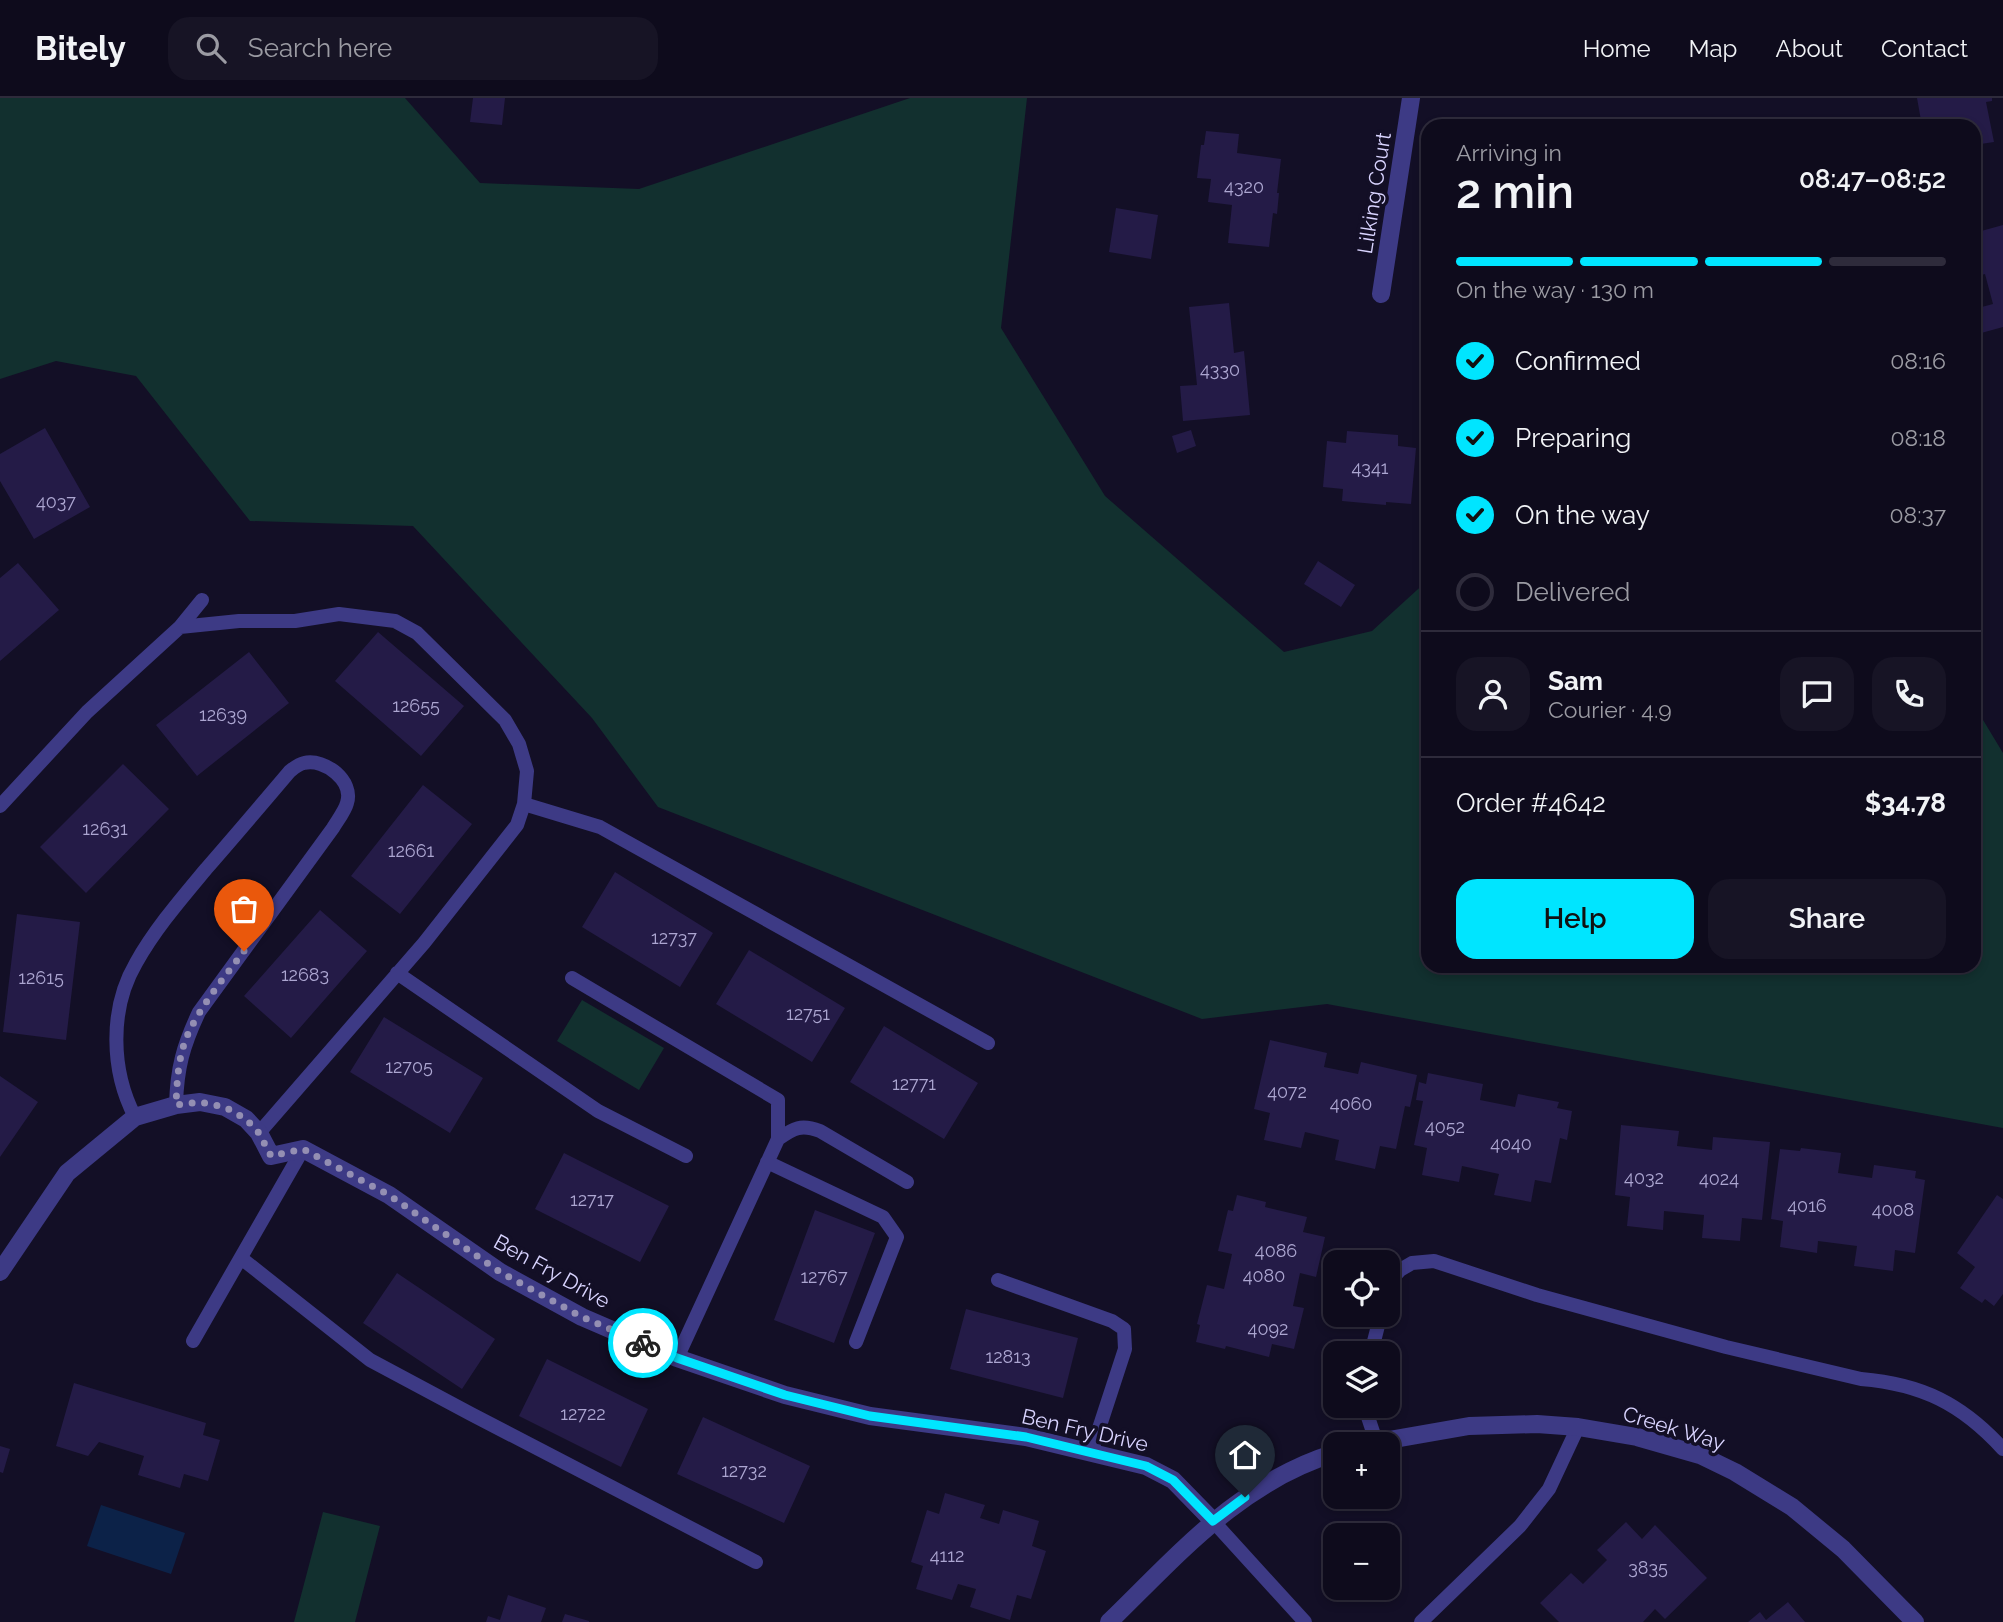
<!DOCTYPE html>
<meta charset="utf-8">
<style>
body{margin:0;font-family:Raleway,sans-serif;background:#171425;color:#f1f3f6;height:100vh;display:flex;flex-direction:column;font-size:26px;white-space:nowrap}
*{box-sizing:border-box;margin:0}
p{font-size:23px;color:#9b9ba3}
.icon{flex:none;width:38px;height:38px;fill:none;stroke:currentColor;stroke-width:2;stroke-linecap:round;stroke-linejoin:round}
.map{position:relative;flex:1;overflow:hidden}
.drawer{position:absolute;left:1421px;top:21px;width:560px;height:854px;display:flex;flex-direction:column;background:#0e0b1c;border-radius:21px;box-shadow:0 4px 10px #0003,0 0 0 2px #2e2b3b}
.drawer>*{flex:none}
.tools{position:absolute;left:1323px;top:1152px;display:grid;gap:14px}
.tools a{display:grid;place-items:center;width:77px;height:77px;border-radius:14px;background:#0e0b1c;box-shadow:0 4px 10px #0003,0 0 0 2px #2e2b3b;font-size:35px}
.pin{position:absolute;display:grid;place-items:center;width:60px;height:60px;color:#fff;margin:-72px -30px;border-radius:50% 50% 50% 0;rotate:-45deg;box-shadow:0 0 7px #0007}
.pin .icon{rotate:45deg}
.courier{position:absolute;display:grid;place-items:center;width:70px;height:70px;margin:-35px;border:5px solid #00e5ff;border-radius:50%;background:#fff;color:#222;box-shadow:0 2px 9px #0007}
.head em{font-style:normal;font-weight:600}
.head div{display:flex;flex-direction:column-reverse}
.head{display:flex;align-items:center;justify-content:space-between;height:119px;padding:0 35px}
h1{font-size:46px;font-weight:600;line-height:52px}
.bar{display:grid;grid-template-columns:repeat(4,1fr);gap:10px 7px;align-content:center;height:84px;padding:0 35px}
.bar i{height:9px;border-radius:5px;background:#2e2b3b}
.bar .on{background:#00e5ff}
.bar p{grid-column:span 4}
.line{display:flex;align-items:center;gap:18px;padding:0 35px;border-top:2px solid #2e2b3b}
.line div{flex:1}
.round{display:grid;place-items:center;flex:none;width:74px;height:74px;border-radius:21px;background:#171425}
ol{padding:0 35px;list-style:none}
li{display:flex;align-items:center;gap:21px;height:77px}
li p{margin-inline-start:auto}
li .icon{padding:7px;border-radius:50%;background:#00e5ff;color:#111;stroke-width:4}
li:last-child{color:#9b9ba3}
li i{width:38px;height:38px;border:4px solid #2e2b3b;border-radius:50%}
.button{display:flex;gap:14px;margin-top:auto;padding:14px 35px}
.button a{flex:1;height:80px;border-radius:21px;background:#00e5ff;color:#111;font-size:28px;font-weight:600;line-height:80px;text-align:center}
.button a+a{background:#171425;color:#f1f3f6}
header{display:flex;align-items:center;gap:42px;box-sizing:border-box;height:98px;padding:0 35px;background:#0e0b1c;border-bottom:2px solid #2e2b3b}
header strong{font-size:33px}
nav{display:flex;gap:38px;margin-inline-start:auto;font-size:24px}
.search{width:490px;height:63px;background:#171425;display:flex;align-items:center;gap:18px;box-sizing:border-box;padding:0 24px;border-radius:21px;color:#9b9ba3;font-size:26px}
.map>svg:first-child{display:block}
.green{fill:#12302f}
.water{fill:#0c2248}
.building{fill:#241b47}
.lines{fill:none;stroke-linecap:round;stroke-linejoin:round}
.lane{stroke:#3d3a85;stroke-width:14}
.street{stroke:#3d3a85;stroke-width:18}
.done{stroke:#948fb3;stroke-width:7;stroke-dasharray:0 12.6}
.route{stroke:#00e5ff;stroke-width:9}
.labels{text-anchor:middle;dominant-baseline:central;stroke-width:7;stroke-linejoin:round;paint-order:stroke}
.number-label{font-size:18px;fill:#aca6d1}
.street-label{font-size:21px;fill:#d9d4ff;stroke:#130f26}
</style>
<header>
<strong>Bitely</strong>
<div class="search"><svg class="icon" aria-label="search" viewBox="0 0 24 24"><circle cx="10" cy="10" r="6"/><path d="M15 15l6 6"/></svg>Search here</div>
<nav><a>Home</a><a>Map</a><a>About</a><a>Contact</a></nav>
</header>
<div class="map">
<svg width="2003" height="1524" viewBox="0 0 2003 1524">
<rect width="100%" height="100%" fill="#130f26"/>
<path class="green" d="M0 0H405L480 85 639 91 910 0H1027L1001 230 1105 398 1284 554 1372 533 1428 482V868H1974V607L2003 655V1030L1327 906 1202 921 658 709 592 620 413 428 250 423 136 278 56 263 0 281Z
M582 902 664 950 639 992 557 943Z
M323 1414 380 1428 355 1524H294Z"/>
<path class="water" d="M101 1407 185 1435 171 1476 87 1448Z"/>
<path class="building" d="M473 0H505L502 27 470 24Z
M1917 0H1992V3L1986 4 1994 44 1974 47V28H1922Z
M1206 33 1239 36 1237 55 1281 61 1277 95H1279L1277 116 1273 115 1269 149 1228 145 1232 107 1208 104 1211 81 1197 80 1201 47H1204Z
M1116 110 1158 117 1151 161 1109 154Z
M2003 127V229L1974 237V229L1983 227 1978 210 1993 206 1985 176 1974 179V135Z
M1229 205 1234 255 1244 253 1250 317 1183 323 1180 288 1197 287 1189 209Z
M45 330 90 409 34 441 0 383V356Z
M1191 332 1196 348 1177 355 1172 338Z
M1347 333 1398 337V348L1416 350 1411 406 1386 404V407L1342 403 1343 391 1323 389 1327 343 1346 345Z
M1318 463 1355 487 1341 509 1304 486Z
M18 465 59 512 0 563V480Z
M378 534 464 608 421 658 335 583Z
M249 554 289 605 197 678 156 627Z
M123 666 169 711 86 795 40 749Z
M423 687 472 726 400 816 351 778Z
M615 774 713 835 680 889 582 829Z
M320 812 367 853 291 940 244 898Z
M17 816 80 824 66 942 3 934Z
M749 852 845 910 812 964 716 906Z
M384 919 483 980 450 1035 350 974Z
M884 928 978 985 944 1041 850 984Z
M1270 942 1327 955 1324 969 1358 976 1361 964 1417 977 1410 1009 1405 1008 1396 1051 1380 1048 1375 1071 1335 1062 1339 1042 1305 1034 1301 1050 1264 1042 1270 1015 1254 1011Z
M1428 975 1483 986 1480 1002 1515 1009 1518 996 1559 1004 1557 1010 1572 1013 1567 1042 1560 1040 1551 1085 1535 1082 1531 1104 1494 1097 1499 1076 1462 1068 1459 1084 1422 1077 1427 1050 1414 1047 1423 1003 1416 1002 1419 984 1426 986Z
M0 978 38 1004 0 1059Z
M1621 1027 1679 1033 1677 1048 1712 1052 1713 1039 1770 1044 1762 1122 1742 1120 1740 1143 1702 1140 1704 1117 1664 1113 1663 1132 1627 1128 1630 1099 1615 1097Z
M1801 1050 1841 1055 1838 1075 1872 1080 1874 1067 1916 1073 1915 1080 1925 1082 1915 1155 1895 1152 1893 1173 1854 1168 1857 1148 1818 1143 1817 1155 1780 1149 1783 1123 1771 1121 1780 1051 1800 1053Z
M564 1055 669 1108 640 1164 535 1111Z
M1237 1097 1266 1104 1265 1109 1307 1119 1303 1134 1325 1139 1316 1179 1300 1175 1293 1208 1304 1210 1294 1251 1272 1246 1269 1259 1226 1248 1225 1251 1196 1244 1200 1227 1197 1226 1207 1187 1224 1191 1232 1156 1218 1153 1228 1112 1233 1113Z
M1997 1097 2003 1101V1196L1994 1208 1985 1201 1982 1205 1960 1190 1975 1169 1957 1155Z
M815 1112 875 1135 834 1245 774 1222Z
M397 1175 495 1241 462 1291 363 1225Z
M966 1211 1078 1240 1063 1300 950 1271Z
M547 1261 648 1311 621 1369 519 1318Z
M74 1285 206 1325 203 1337 220 1342 208 1383 184 1376 180 1390 138 1377 144 1358 99 1344 88 1358 56 1348Z
M703 1319 810 1368 784 1425 677 1376Z
M0 1348 10 1351 3 1375 0 1374Z
M945 1395 985 1407 980 1420 999 1426 1003 1412 1039 1423 1032 1448 1046 1453 1031 1501 1017 1497 1010 1522 970 1509 976 1491 958 1486 952 1502 916 1491 923 1468 911 1464 927 1412 939 1416Z
M1626 1424 1642 1441 1655 1427 1707 1480 1665 1521 1655 1511 1643 1524H1559L1540 1505 1571 1475 1583 1486 1607 1462 1597 1452Z
M508 1497 546 1510 541 1524H486L488 1518 500 1522Z
M1788 1504 1805 1524H1748L1760 1514 1766 1522Z
M565 1516 589 1523V1524H562Z"/>
<g class="lines">
<path class="lane" d="M180 529 239 523H295L339 516 395 523 417 535 505 622 519 646 527 673 524 706 517 727 424 845 259 1035
M524 706 600 729 988 945
M0 708 87 614 180 529 202 502
M397 875 598 1013 686 1058
M572 880 778 1002V1041
M135 1019C111 973 109 911 136 865 155 831 181 801 206 771 234 739 262 706 290 673 294 670 299 666 304 665 325 660 354 683 347 705 345 713 337 723 333 730L199 914C183 948 177 970 176 1007
M767 1064 883 1119 897 1139 856 1244
M241 1160 370 1262 471 1316 756 1464
M998 1182 1112 1223 1124 1231 1125 1251 1091 1355
M1388 1193 1390 1183 1400 1172 1412 1165 1434 1163 1537 1197 1726 1249 1861 1281C1922 1286 1962 1306 2003 1351
M193 1243 303 1051
M1371 1255 1381 1216
M677 1260 778 1041C794 1030 801 1026 820 1033L907 1084
M1364 1307 1376 1343
M1213 1423 1305 1524
M1421 1524 1520 1428 1549 1391 1578 1329"/>
<path class="street" d="M1381 196 1411 0
M0 1174 67 1075 135 1019 176 1007 200 1004 225 1009 246 1021 259 1035 271 1058 303 1051 389 1097 500 1174 582 1219 677 1260 785 1297 870 1318 1026 1339 1146 1368 1173 1382 1213 1423
M1366 1346 1469 1328 1537 1326 1578 1329 1637 1339 1700 1357 1735 1374 1792 1409 1843 1451 1915 1524
M1109 1524C1178 1457 1240 1384 1335 1355"/>
</g>
<g class="lines">
<path class="done" d="M244 853C224 880 201 907 187 938 178 960 177 984 176 1007L200 1004 225 1009 246 1021 259 1035 271 1058 303 1051 389 1097 500 1174 582 1219 643 1245"/>
<path class="route" d="M643 1245 677 1260 785 1297 870 1318 1026 1339 1146 1368 1173 1382 1213 1423 1245 1399"/>
</g>
<g class="labels">
<g class="number-label">
<text x="1244" y="88">4320</text>
<text x="1220" y="271">4330</text>
<text x="1370" y="369">4341</text>
<text x="56" y="403">4037</text>
<text x="416" y="607">12655</text>
<text x="223" y="616">12639</text>
<text x="105" y="730">12631</text>
<text x="411" y="752">12661</text>
<text x="674" y="839">12737</text>
<text x="305" y="876">12683</text>
<text x="41" y="879">12615</text>
<text x="808" y="915">12751</text>
<text x="409" y="968">12705</text>
<text x="914" y="985">12771</text>
<text x="1287" y="993">4072</text>
<text x="1351" y="1005">4060</text>
<text x="1445" y="1028">4052</text>
<text x="1511" y="1045">4040</text>
<text x="1644" y="1079">4032</text>
<text x="1719" y="1080">4024</text>
<text x="592" y="1101">12717</text>
<text x="1807" y="1107">4016</text>
<text x="1893" y="1111">4008</text>
<text x="1276" y="1152">4086</text>
<text x="1264" y="1177">4080</text>
<text x="824" y="1178">12767</text>
<text x="1268" y="1230">4092</text>
<text x="1008" y="1258">12813</text>
<text x="583" y="1315">12722</text>
<text x="744" y="1372">12732</text>
<text x="947" y="1457">4112</text>
<text x="1648" y="1469">3835</text>
</g>
<g class="street-label">
<text transform="translate(1374 95) rotate(-81)">Lilking Court</text>
<text transform="translate(552 1173) rotate(29)">Ben Fry Drive</text>
<text transform="translate(1674 1330) rotate(17)">Creek Way</text>
<text transform="translate(1085 1332) rotate(13)">Ben Fry Drive</text>
</g>
</g>
</svg>
<div class="tools">
<a><svg class="icon" aria-label="locate" viewBox="0 0 24 24"><circle cx="12" cy="12" r="6"/><path d="M12 2v4M12 18v4M2 12h4M18 12h4"/></svg></a>
<a><svg class="icon" aria-label="layers" viewBox="0 0 24 24"><path d="M12 4l9 5-9 5-9-5zM3 14l9 5 9-5"/></svg></a>
<a>+</a>
<a>−</a>
</div>
<div class="pin" style="left:244px;top:853px;background:#ea580c"><svg class="icon" aria-label="bag" viewBox="0 0 24 24"><path d="M5 8h14l-1 12H6zM9 8a3 3 0 0 1 6 0"/></svg></div>
<div class="pin" style="left:1245px;top:1399px;background:#1f2937"><svg class="icon" aria-label="home" viewBox="0 0 24 24"><path d="M3 11l9-7 9 7M6 9v11h12V9"/></svg></div>
<div class="courier" style="left:643px;top:1245px"><svg class="icon" aria-label="bike" viewBox="0 0 24 24"><circle cx="6" cy="16" r="4"/><circle cx="18" cy="16" r="4"/><path d="M6 16l4-8h5l3 8M10 8l3 8H6M13 5h3"/></svg></div>
<section class="drawer">
<div class="head"><div><h1>2 min</h1><p>Arriving in</p></div><em>08:47–08:52</em></div>
<div class="bar"><i class="on"></i><i class="on"></i><i class="on"></i><i></i><p>On the way · 130 m</p></div>
<ol>
<li><svg class="icon" aria-label="check" viewBox="0 0 24 24"><path d="M5 12l5 5 9-10"/></svg>Confirmed<p>08:16</p></li>
<li><svg class="icon" aria-label="check" viewBox="0 0 24 24"><path d="M5 12l5 5 9-10"/></svg>Preparing<p>08:18</p></li>
<li><svg class="icon" aria-label="check" viewBox="0 0 24 24"><path d="M5 12l5 5 9-10"/></svg>On the way<p>08:37</p></li>
<li><i></i>Delivered</li>
</ol>
<div class="line" style="height:126px"><a class="round"><svg class="icon" aria-label="person" viewBox="0 0 24 24"><circle cx="12" cy="8" r="4"/><path d="M4 21q1-7 8-7t8 7"/></svg></a><div><b>Sam</b><p>Courier · 4.9</p></div><a class="round"><svg class="icon" aria-label="chat" viewBox="0 0 24 24"><path d="M4 5h16v11H9l-5 4z"/></svg></a><a class="round"><svg class="icon" aria-label="phone" viewBox="0 0 24 24"><path d="M5 4h4l2 5-3 2q2 4 5 5l2-3 5 2v4C11 20 4 13 5 4z"/></svg></a></div>
<div class="line" style="height:91px"><div>Order #4642</div><b>$34.78</b></div>
<div class="button"><a>Help</a><a>Share</a></div>
</section>
</div>
